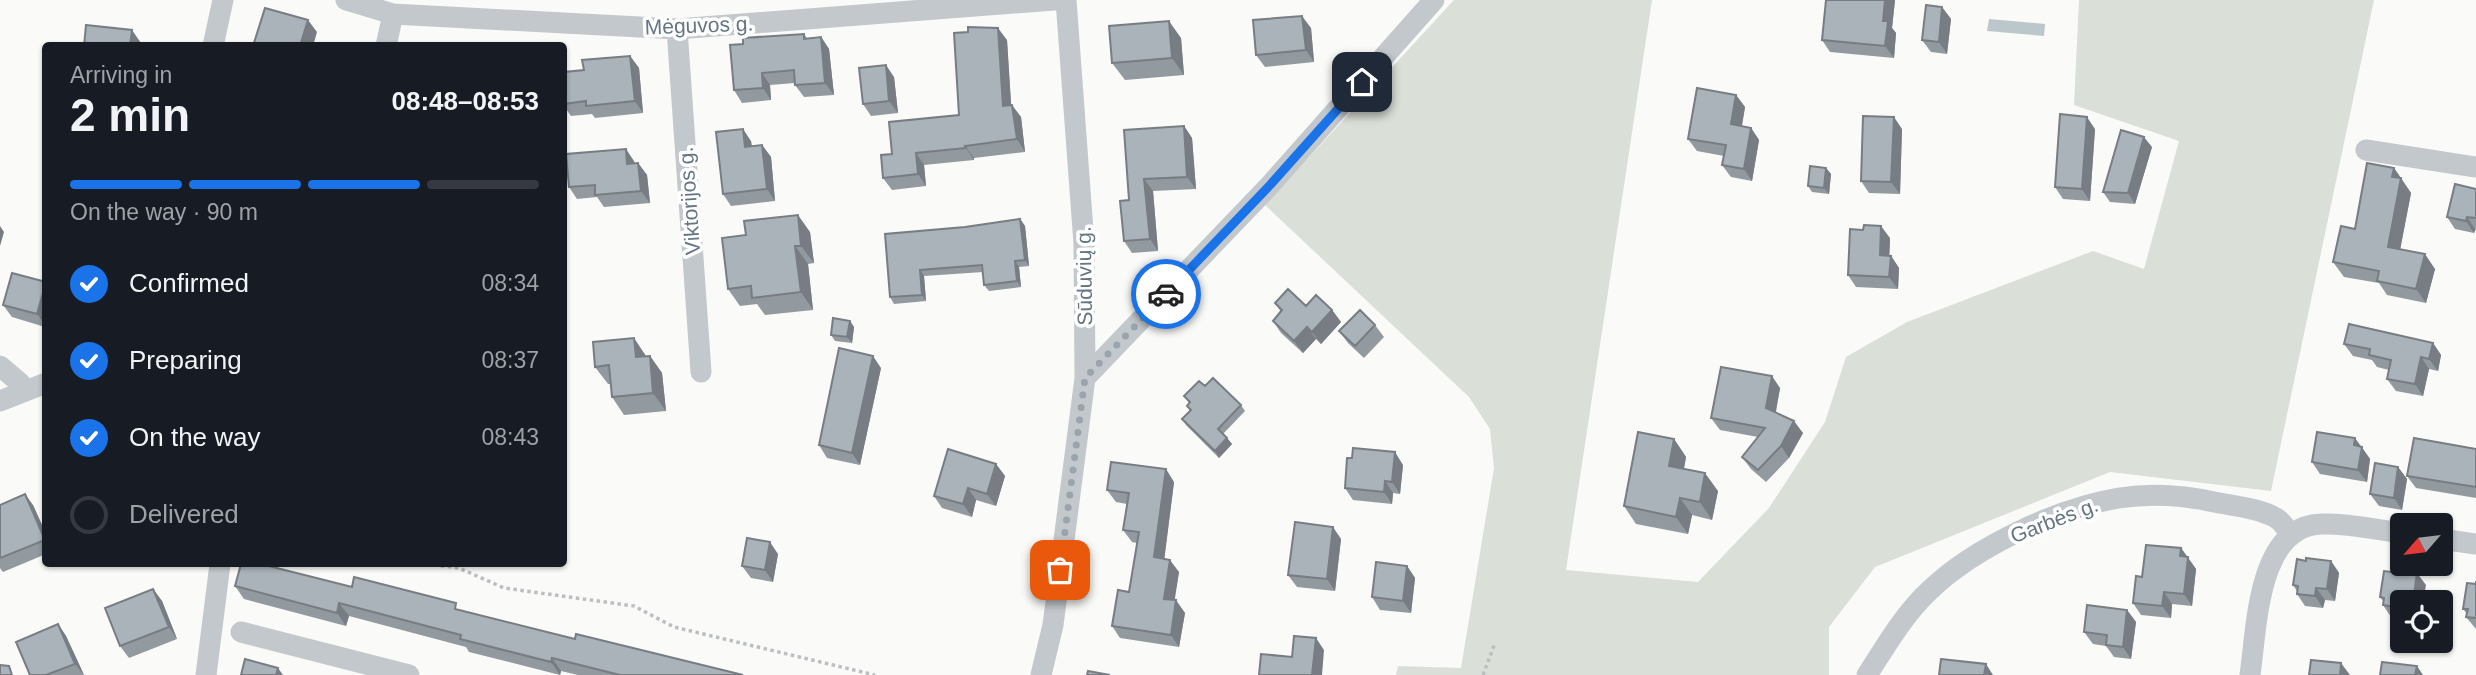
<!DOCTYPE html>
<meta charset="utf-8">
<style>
body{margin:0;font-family:Arial,sans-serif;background:#242831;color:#f1f3f6;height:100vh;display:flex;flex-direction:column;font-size:26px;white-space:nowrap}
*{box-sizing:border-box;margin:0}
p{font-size:23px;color:#9ea1a6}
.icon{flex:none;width:38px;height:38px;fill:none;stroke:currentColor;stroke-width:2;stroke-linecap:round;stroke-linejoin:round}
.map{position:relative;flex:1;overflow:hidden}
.drawer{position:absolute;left:42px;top:42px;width:525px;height:525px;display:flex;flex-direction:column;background:#171b24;border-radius:7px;box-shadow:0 2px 5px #0004}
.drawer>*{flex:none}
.needle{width:46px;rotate:242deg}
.controls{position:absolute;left:2390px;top:513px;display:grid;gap:14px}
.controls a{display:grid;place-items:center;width:63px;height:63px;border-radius:7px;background:#171b24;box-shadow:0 2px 5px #0004;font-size:35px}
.pin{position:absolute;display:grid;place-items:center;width:60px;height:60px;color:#fff;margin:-30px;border-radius:14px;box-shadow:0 4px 10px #0006}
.courier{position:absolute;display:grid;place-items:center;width:70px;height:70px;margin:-35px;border:5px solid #1a73e8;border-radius:50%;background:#fff;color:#222;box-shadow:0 2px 9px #0007}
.overview em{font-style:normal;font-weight:800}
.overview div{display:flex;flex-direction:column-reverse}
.overview{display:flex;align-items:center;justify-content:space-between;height:119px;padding:0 28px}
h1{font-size:46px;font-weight:800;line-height:52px}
.bar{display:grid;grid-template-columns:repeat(4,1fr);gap:10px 7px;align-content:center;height:84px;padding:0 28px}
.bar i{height:9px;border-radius:5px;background:#363941}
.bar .on{background:#1a73e8}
.bar p{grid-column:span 4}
ol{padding:0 28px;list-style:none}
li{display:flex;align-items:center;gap:21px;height:77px}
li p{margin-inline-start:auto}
li .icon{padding:7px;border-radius:50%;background:#1a73e8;color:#fff;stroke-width:4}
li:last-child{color:#9ea1a6}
li i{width:38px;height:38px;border:4px solid #363941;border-radius:50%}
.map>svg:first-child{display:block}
.green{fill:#dadfd7}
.water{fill:#bbc7cb}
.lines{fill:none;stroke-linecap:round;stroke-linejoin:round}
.path{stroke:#bbbfc2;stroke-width:3.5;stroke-dasharray:3.5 3.5;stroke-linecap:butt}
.street{stroke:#c3c8cc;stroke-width:21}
.wall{fill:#929a9f}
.shaded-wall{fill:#777d82}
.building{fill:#aab3b9;stroke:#777d82;stroke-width:2}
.done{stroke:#99a4ac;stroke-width:7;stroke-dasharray:0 12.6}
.route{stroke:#1a73e8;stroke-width:9}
.labels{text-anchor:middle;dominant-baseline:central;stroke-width:7;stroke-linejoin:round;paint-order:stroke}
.street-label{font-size:21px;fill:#657683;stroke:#fff}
</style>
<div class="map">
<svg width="2476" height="675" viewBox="0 0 2476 675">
<rect width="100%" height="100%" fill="#fafaf8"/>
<path class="green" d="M1454 0H1652L1566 570 1698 582 1769 508 1825 422 1846 357 1907 322 2093 251 2144 269 2179 141 2074 105 2079 0H2374L2271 491 2110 472 1875 567 1829 627V675H1396L1398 666 1461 668 1494 468 1490 429 1469 397 1265 205Z"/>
<path class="water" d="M1989 19 2045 24 2044 36 1987 31Z"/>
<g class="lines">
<path class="path" d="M427 564 459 568 504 588 634 606 674 627 875 675
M1483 675 1495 643"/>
<path class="street" d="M346 0 393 14 677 29 1054 0
M677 29 701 372
M213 46 223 0
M386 46 393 14
M2366 150 2476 167
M0 366 20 383 25 391
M1085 378 1271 184 1434 0
M0 401 46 383
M2441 539 2476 544
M241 632 409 675
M206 675 220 564
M1041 675 1053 625 1085 378 1084 244 1066 0
M1867 675C1886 646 1904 614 1930 590 1975 547 2058 508 2119 498 2151 493 2183 495 2214 502 2234 506 2259 508 2276 518 2282 521 2286 529 2290 533
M2250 675C2257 628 2257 525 2322 524 2349 523 2377 530 2403 533"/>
</g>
<path class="wall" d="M1826 0H1895L1892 28 1896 33 1894 58 1830 52 1822 40Z
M1942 7 1951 19 1947 54 1931 52 1922 40Z
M1311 28 1314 62 1265 67 1256 55Z
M804 34 807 38 821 37 829 49 834 95 804 97 795 85V83L770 85 771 100 742 103 734 90 743 44Z
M1181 38 1184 75 1125 80 1112 63Z
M1007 40 1011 105 1021 117 1025 152 974 158V160L924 165 926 186 892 190 883 178 892 154 959 115Z
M630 56 639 68 643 113 595 118 592 114 571 116 564 106V72L584 70Z
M894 77 898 113 871 116 863 104Z
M1736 95 1745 107 1742 126 1751 128 1759 140 1752 181 1731 177 1722 165 1724 156 1697 151 1688 139Z
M1184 126 1192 138 1196 189 1153 191 1158 251 1132 253 1124 241 1129 200Z
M1902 129 1900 194 1869 193 1861 181Z
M2095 129 2090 201 2063 199 2055 187Z
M751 141 752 146 762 145 771 157 775 201 731 206 723 194Z
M2152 147 2135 204 2110 202 2103 192Z
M634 161 635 164 638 163 647 175 650 203 604 207 597 197 577 199 569 187Z
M1826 168 1831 174 1829 194 1812 192 1808 186Z
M2394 168 2411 193 2400 249 2435 269 2426 303 2387 295 2379 283 2344 277 2333 262Z
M2476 189V229L2474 233 2455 229 2447 217Z
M1020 219 1025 226 1029 266 1019 267 1021 287 989 291 984 285 983 272 924 276 926 301 894 304 890 297 965 227Z
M810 232 814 263 808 264 813 310 765 315 757 304 740 306 728 289Z
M1890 238 1889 256H1891L1899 268 1898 289 1856 287 1848 275Z
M12 273 45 327 12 317 3 305Z
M1275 303 1332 310 1341 322 1321 344 1316 339 1303 353 1281 333 1273 321 1281 312Z
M850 321 854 327 852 343 835 341 831 335Z
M1375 325 1384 337 1364 358 1348 343 1339 331Z
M2433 343 2441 355 2438 371 2429 369 2423 396 2396 391 2387 379 2389 370 2377 367 2372 360 2353 356 2344 344Z
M650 356 662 373 666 411 624 415 612 397 611 384H608L595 367Z
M881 368 860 465 827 458 819 445Z
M1205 386 1241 405 1245 411 1223 434 1232 444 1219 458 1186 425 1182 419 1190 411 1187 406 1189 403 1184 396Z
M1780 388 1776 412 1803 433 1789 458 1766 482 1751 469 1742 457 1758 437 1720 430 1711 418Z
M1674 439 1686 457 1684 469 1718 491 1712 520 1692 515 1688 534 1636 524 1624 506Z
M2361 446 2370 459 2367 482 2320 474 2312 462Z
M2476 449V498L2416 488 2407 476Z
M996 464 1005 476 996 506 976 500 972 517 942 508 934 496Z
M1403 465 1400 494 1393 493 1392 504 1353 500 1345 488Z
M2398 467 2407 479 2402 510 2379 506 2370 494Z
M1174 482 1164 559 1179 572 1174 600 1185 613 1179 647 1120 638 1112 626 1129 592 1137 543 1132 542 1123 530 1127 504 1116 502 1107 490Z
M0 505H33L46 534V554L3 572 0 568Z
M1341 539 1335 591 1297 587 1288 575Z
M2181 548 2196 569 2192 606 2172 604 2171 618 2141 615 2133 603 2142 577Z
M778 554 773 582 751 578 742 566Z
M2306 561H2331L2339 573 2335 601 2325 600 2323 608 2305 606 2297 594V591L2293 585Z
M1407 566 1415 578 1411 613 1380 610 1372 597Z
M2476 581V629L2466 617 2467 614 2463 609 2476 584Z
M2426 585 2403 602V619L2391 617 2383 605 2384 602 2380 597Z
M235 586 352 587 461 610 575 639 743 675H578L561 671 560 675 469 652 466 647 349 616 346 626 244 599Z
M153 589 162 601 177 639 129 658 120 646Z
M2127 610 2136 622 2131 659 2114 657 2106 646 2093 644 2084 632Z
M58 624 66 636 84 675H30Z"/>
<path class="shaded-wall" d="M1885 0H1895L1892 28 1896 33 1894 58 1885 46 1883 21Z
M1942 7 1951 19 1947 54 1939 42Z
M1302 16 1311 28 1314 62 1306 50Z
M308 20 317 32 313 46H300Z
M1169 21 1181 38 1184 75 1172 58Z
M998 28 1007 40 1012 118 1003 106Z
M132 30 143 46H130Z
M821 37 829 49 834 95 825 83Z
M630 56 639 68 643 113 635 101Z
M886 65 894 77 898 113 889 101Z
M762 73 770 85 771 100 763 88Z
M1736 95 1745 107 1740 136 1731 124Z
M1012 105 1021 117 1025 152 1017 139Z
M1894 117 1902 129 1900 194 1891 182Z
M2087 117 2095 129 2090 201 2082 189Z
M1184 126 1192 138 1196 189 1187 177Z
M1751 128 1759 140 1752 181 1744 169Z
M743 129 751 141 753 159 745 147Z
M2144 137 2152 147 2135 204 2128 193Z
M762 145 771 157 775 201 767 189Z
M965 146 974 158V160L966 148Z
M626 149 634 161 636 176 627 164Z
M916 153 924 165 926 186 918 174Z
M638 163 647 175 650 203 641 191Z
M1826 168 1831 174 1829 194 1824 188Z
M2394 168 2411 193 2398 261 2388 247 2392 177Z
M1144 179 1153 191 1158 251 1150 239Z
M798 215 810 232 814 263 801 246Z
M2467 217 2475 229 2474 233 2466 221Z
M1020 219 1025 226 1029 266 1025 260Z
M0 226 4 232 0 246Z
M1881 226 1890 238 1889 267 1880 255Z
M795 246 808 264 813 310 801 292Z
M2425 254 2435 269 2426 303 2416 289Z
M1891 256 1899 268 1898 289 1889 277Z
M1015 261 1019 267 1021 287 1017 281Z
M920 270 924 276 926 301 922 295Z
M46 284 45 327 37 314Z
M1332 310 1341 322 1321 344 1312 332Z
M850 321 854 327 852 343 847 337Z
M1307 327 1316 339 1303 353 1294 341Z
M634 338 646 356 648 375 636 357Z
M2433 343 2441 355 2438 371 2429 359Z
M650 356 662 373 666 411 653 393Z
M873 356 881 368 860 465 852 453Z
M2421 357 2429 369 2423 396 2415 384Z
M1772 376 1780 388 1774 420 1766 408Z
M1794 421 1803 433 1789 458 1781 446Z
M1227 438 1232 444 1219 458 1215 451Z
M2355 438 2370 459 2367 482 2358 470 2354 445Z
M1674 439 1686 457 1681 484 1669 466Z
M1395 452 1403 465 1400 494 1392 482Z
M996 464 1005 476 996 506 987 494Z
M2398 467 2407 479 2402 510 2394 498Z
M1166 469 1174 482 1163 570 1154 557Z
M1705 473 1718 491 1712 520 1700 502Z
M1385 481 1393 493 1392 504 1384 492Z
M968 488 976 500 972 517 963 504Z
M25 494 33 505 46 534V541Z
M1680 498 1692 515 1688 534 1676 517Z
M1333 527 1341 539 1335 591 1327 579Z
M770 542 778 554 773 582 765 570Z
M2181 548 2196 569 2192 606 2184 594 2180 556Z
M1170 560 1179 572 1173 611 1164 599Z
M2331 561 2339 573 2335 601 2327 589Z
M1407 566 1415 578 1411 613 1403 601Z
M2417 573 2426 585 2423 602H2413Z
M2316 588 2325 600 2323 608 2315 596Z
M153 589 162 601 177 639 169 627Z
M2164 592 2172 604 2171 618 2162 606Z
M1176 600 1185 613 1179 647 1171 635Z
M339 603 349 616 346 626 337 613Z
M2127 610 2136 622 2131 659 2123 647Z
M58 624 66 636 84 675 75 664Z
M1316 638 1324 650 1322 675H1312Z
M552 658 561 671 560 675 551 662Z
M2341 663 2350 675H2340Z
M1986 664 1993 675H1984Z
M2417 666 2423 675H2415Z
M278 668 283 675H276Z"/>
<path class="building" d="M1826 0H1885L1883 21H1888L1885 46 1822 40Z
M1926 5 1942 7 1939 42 1922 40Z
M265 8 308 20 300 46H253Z
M1302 16 1306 50 1256 55 1253 20Z
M1169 21 1172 58 1112 63 1109 26Z
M86 25 132 30 130 46H84Z
M968 27 998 28 1003 106 1012 105 1017 139 965 146 966 148 916 153 918 174 883 178 881 155 892 154 889 122 959 115 954 33 968 32Z
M804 34V39L821 37 825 83 795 85 794 70 762 73 763 88 734 90 730 45 743 44V38Z
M630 56 635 101 586 106V101L564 104V72L584 70 582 60Z
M886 65 889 101 863 104 859 68Z
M1697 88 1736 95 1731 124 1751 128 1744 169 1722 165 1726 145 1688 139Z
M2060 114 2087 117 2082 189 2055 187Z
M1863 116 1894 117 1891 182 1861 181Z
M1184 126 1187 177 1144 179 1150 239 1124 241 1120 201 1129 200 1124 130Z
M743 129 745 147 762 145 767 189 723 194 716 132Z
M2121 130 2144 137 2128 193 2103 192Z
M626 149 627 164 638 163 641 191 595 195V185L569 187 566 154Z
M2367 163 2394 168 2392 177 2401 178 2388 247 2425 254 2416 289 2377 281 2379 271 2333 262 2341 226 2355 229Z
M1810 166 1826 168 1824 188 1808 186Z
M2455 184 2476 189V218L2467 217 2466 221 2447 217Z
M798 215 801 246H795L801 292 752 298 751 286 728 289 722 238 746 235 744 221Z
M1020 219 1025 260 1015 261 1017 281 984 285 982 265 920 270 922 295 890 297 885 234 965 227Z
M1864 225 1881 226 1880 255 1891 256 1889 277 1848 275 1850 229 1863 230Z
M12 273 46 282 37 314 3 305Z
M1288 289 1306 306 1316 295 1332 310 1312 332 1307 327 1294 341 1273 321 1282 310 1275 303Z
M1360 310 1375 325 1355 346 1339 331Z
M833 318 850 321 847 337 831 335Z
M2349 324 2433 343 2429 359 2421 357 2415 384 2387 379 2391 360 2369 355 2370 349 2344 344Z
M634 338 636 357 650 356 653 393 612 397 609 365 595 367 593 342Z
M839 348 873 356 852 453 819 445Z
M1721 367 1772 376 1766 408 1794 421 1781 446 1758 470 1742 457 1765 428 1711 418Z
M1213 378 1241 405 1218 429 1227 438 1215 451 1182 419 1191 410 1187 406 1190 402 1184 396 1199 381 1205 386Z
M1638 432 1674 439 1669 466 1705 473 1700 502 1680 498 1676 517 1624 506Z
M2317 432 2355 438 2354 445 2362 447 2358 470 2312 462Z
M2414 438 2476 449V487L2407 476Z
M1353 448 1395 452 1392 482 1385 481 1384 492 1345 488 1347 458H1352Z
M948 449 996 464 987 494 968 488 963 504 934 496Z
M1111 462 1166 469 1154 557 1170 560 1164 599 1176 600 1171 635 1112 626 1118 590 1129 592 1139 532 1123 530 1129 493 1107 490Z
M2375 463 2398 467 2394 498 2370 494Z
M25 494 45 540 0 558V505Z
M1295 522 1333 527 1327 579 1288 575Z
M747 538 770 542 765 570 742 566Z
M2146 545 2181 548 2180 556 2188 557 2184 594 2164 592 2162 606 2133 603 2136 576 2142 577Z
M2306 558 2331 561 2327 589 2316 588 2315 596 2297 594 2298 586 2293 585 2297 559 2306 561Z
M1376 562 1407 566 1403 601 1372 597Z
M241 564H261L352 587 354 577 456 603 455 609 575 639 576 634 743 675H620L552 658 551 662 460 639 461 635 339 603 337 613 235 586Z
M2393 570 2417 573 2413 602H2403L2402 608 2383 605 2384 598 2380 597 2384 571 2392 572Z
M2476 581V618L2466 617 2468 609H2463L2467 583 2476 584Z
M153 589 169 627 120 646 105 608Z
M2087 605 2127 610 2123 647 2106 645 2107 635 2084 632Z
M58 624 75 664 46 675H30L16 642Z
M1294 636 1316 638 1312 675H1259L1261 654 1292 657Z
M245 659 278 668 276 675H241Z
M1941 659 1986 664 1984 675H1939Z
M2311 660 2341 663 2340 675H2309Z
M2382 662 2417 666 2415 675H2380Z
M0 665 9 666 12 675H0Z
M1088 671 1110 675H1087Z"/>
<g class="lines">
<path class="done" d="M1060 570 1085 378 1166 294"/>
<path class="route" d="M1166 294 1271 184 1362 82"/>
</g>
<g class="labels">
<g class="street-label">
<text transform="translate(699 25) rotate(-2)">Mėguvos g.</text>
<text transform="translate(689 201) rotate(-94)">Viktorijos g.</text>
<text transform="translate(1084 276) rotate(-91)">Sūduvių g.</text>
<text transform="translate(2054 520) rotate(-21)">Garbės g.</text>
</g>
</g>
</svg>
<div class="controls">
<a><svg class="needle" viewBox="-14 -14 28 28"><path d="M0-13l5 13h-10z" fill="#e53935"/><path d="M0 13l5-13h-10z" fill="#9ea1a6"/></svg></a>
<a><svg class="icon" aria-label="locate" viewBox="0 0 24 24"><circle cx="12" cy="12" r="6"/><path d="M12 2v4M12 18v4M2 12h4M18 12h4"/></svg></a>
</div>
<div class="pin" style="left:1060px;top:570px;background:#ea580c"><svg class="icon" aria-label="bag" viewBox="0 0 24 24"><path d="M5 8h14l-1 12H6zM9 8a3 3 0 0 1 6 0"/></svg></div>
<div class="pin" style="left:1362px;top:82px;background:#1f2937"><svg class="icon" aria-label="home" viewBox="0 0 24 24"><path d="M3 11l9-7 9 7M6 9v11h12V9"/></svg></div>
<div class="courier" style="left:1166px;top:294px"><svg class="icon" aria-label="car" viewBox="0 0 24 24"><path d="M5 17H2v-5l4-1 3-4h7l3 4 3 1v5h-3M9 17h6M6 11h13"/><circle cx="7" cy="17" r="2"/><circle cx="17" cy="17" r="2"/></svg></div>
<section class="drawer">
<div class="overview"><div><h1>2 min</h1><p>Arriving in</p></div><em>08:48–08:53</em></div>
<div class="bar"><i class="on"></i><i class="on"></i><i class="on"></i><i></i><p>On the way · 90 m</p></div>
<ol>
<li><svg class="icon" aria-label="check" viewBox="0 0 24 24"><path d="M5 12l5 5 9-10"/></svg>Confirmed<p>08:34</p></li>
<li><svg class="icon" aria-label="check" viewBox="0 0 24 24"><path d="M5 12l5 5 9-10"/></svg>Preparing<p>08:37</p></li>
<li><svg class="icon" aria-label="check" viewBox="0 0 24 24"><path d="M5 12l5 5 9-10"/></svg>On the way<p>08:43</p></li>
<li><i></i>Delivered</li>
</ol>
</section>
</div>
